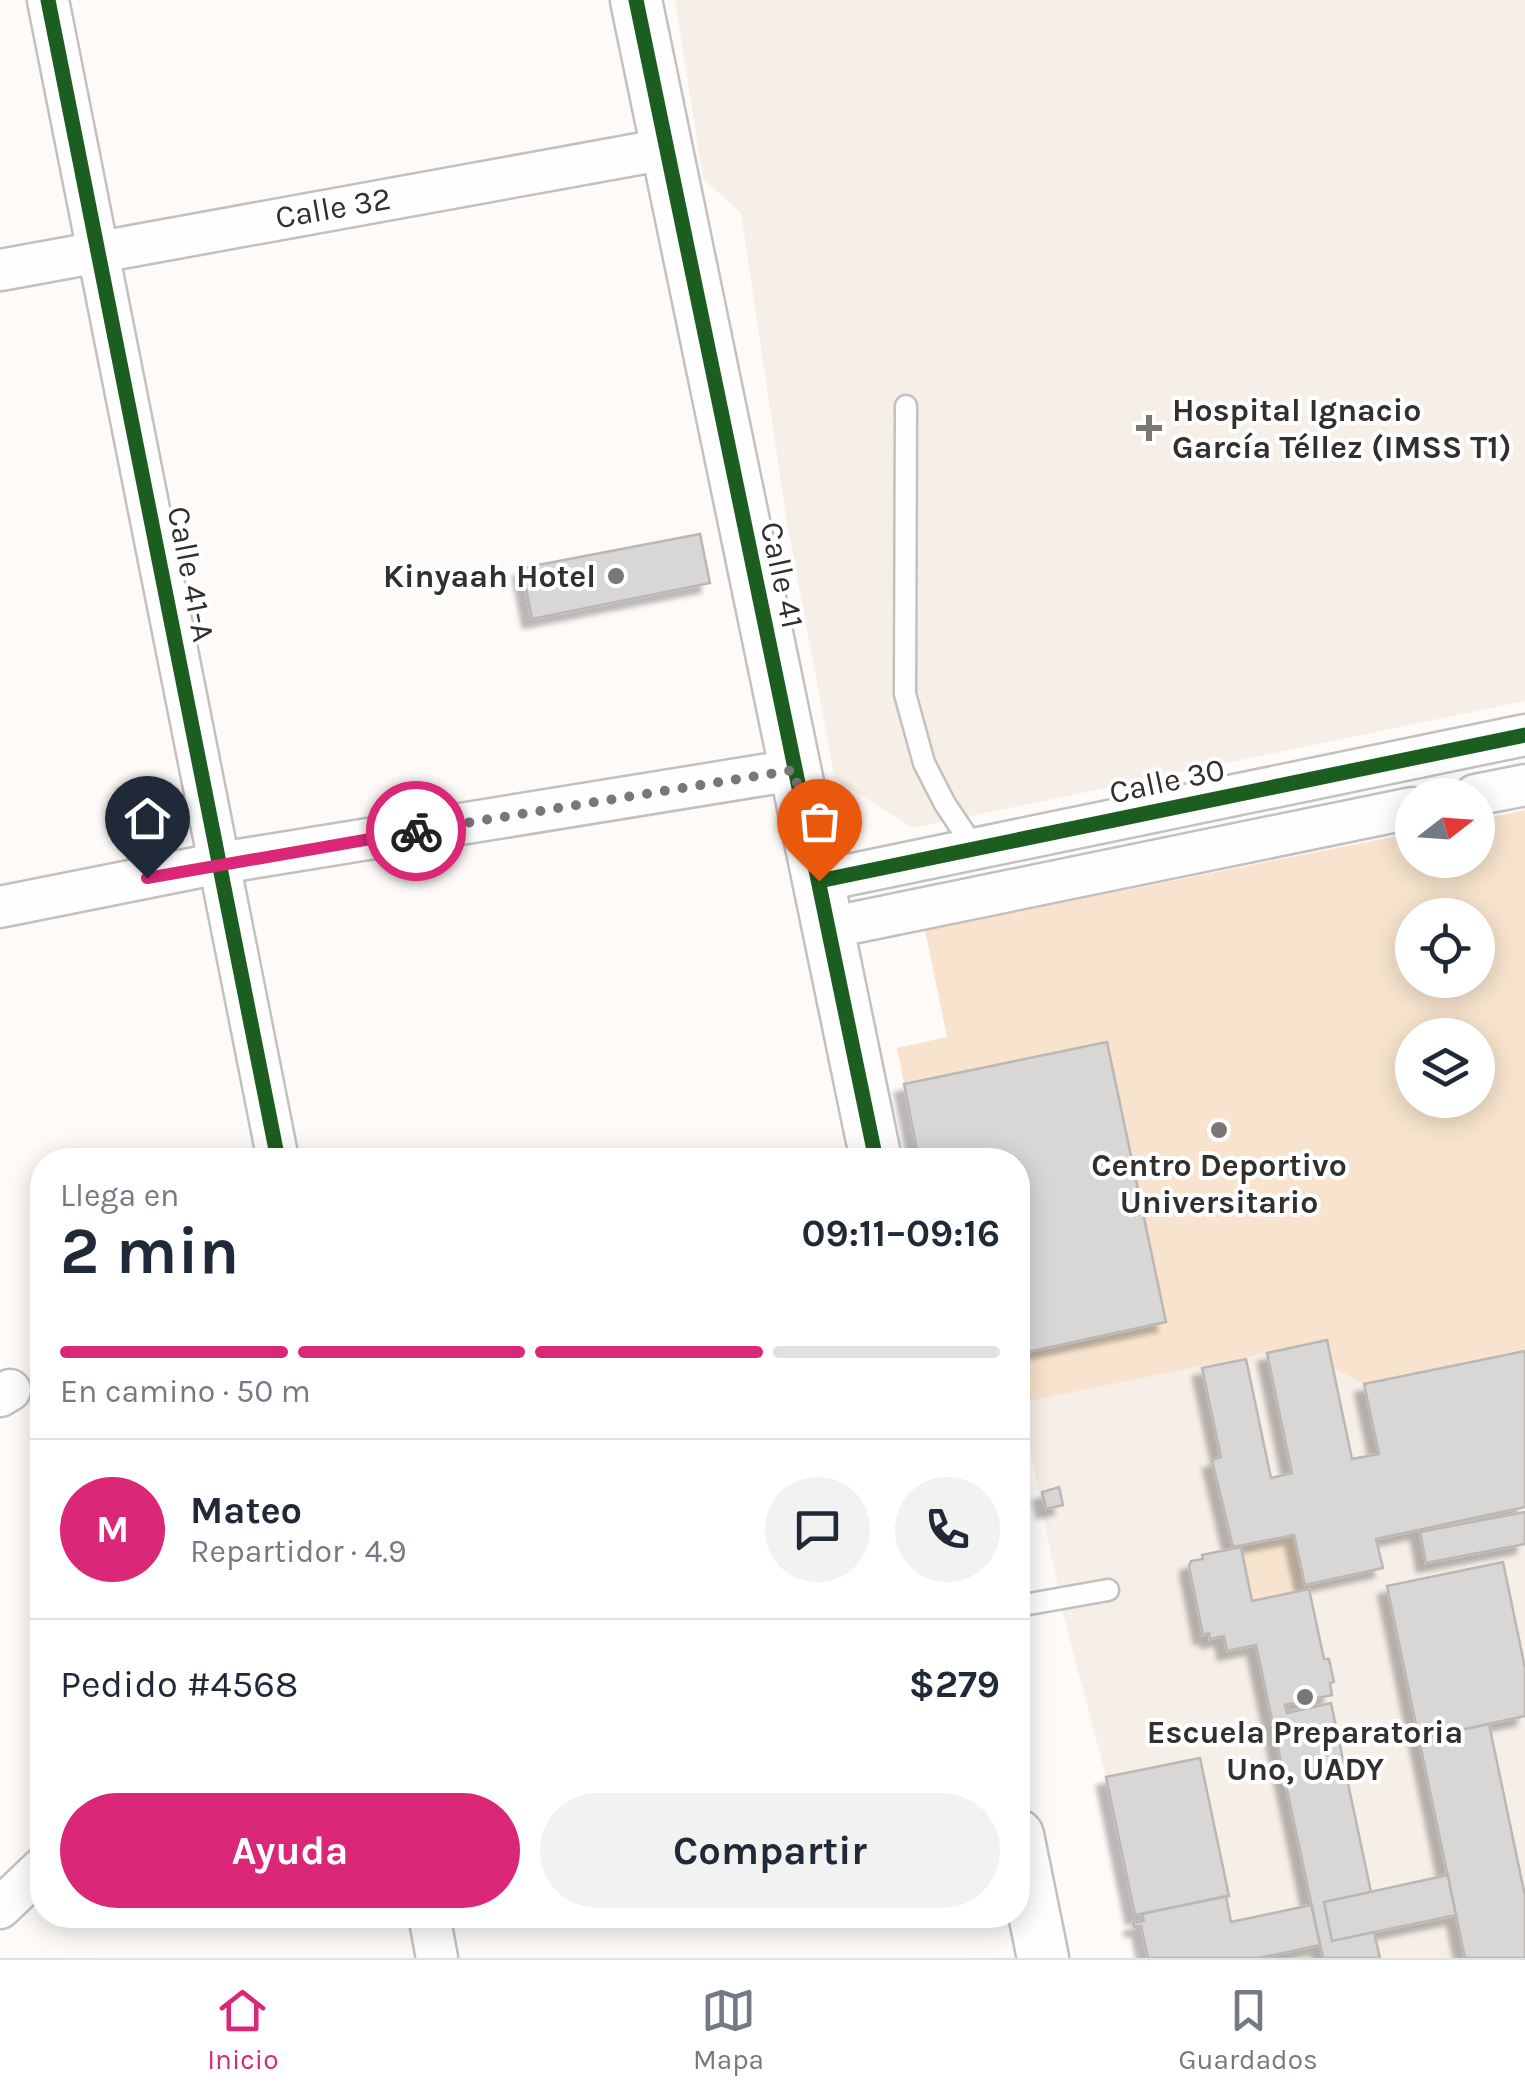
<!DOCTYPE html>
<html lang="es">
<meta charset="utf-8">
<style>
body{margin:0;font-family:Karla,sans-serif;background:#f2f2f3;color:#1f2937;height:100vh;display:flex;flex-direction:column;font-size:38px;white-space:nowrap}
*{box-sizing:border-box;margin:0}
p{font-size:32px;color:#747a83}
.icon{flex:none;width:55px;height:55px;fill:none;stroke:currentColor;stroke-width:2;stroke-linecap:round;stroke-linejoin:round}
.map{position:relative;flex:1;overflow:hidden}
.side{position:absolute;left:30px;top:1148px;width:1000px;height:780px;display:flex;flex-direction:column;background:#fff;border-radius:40px;box-shadow:0 5px 25px #0003}
.side>*{flex:none}
.needle{width:65px;rotate:73deg}
.buttons{position:absolute;left:1395px;top:778px;display:grid;gap:20px}
.buttons a{display:grid;place-items:center;width:100px;height:100px;border-radius:50%;background:#fff;box-shadow:0 5px 25px #0003;font-size:50px}
.pin{position:absolute;display:grid;place-items:center;width:85px;height:85px;color:#fff;margin:-102px -42px;border-radius:50% 50% 50% 0;rotate:-45deg;box-shadow:0 0 10px #0007}
.pin .icon{rotate:45deg}
.courier{position:absolute;display:grid;place-items:center;width:100px;height:100px;margin:-50px;border:8px solid #db2777;border-radius:50%;background:#fff;color:#222;box-shadow:0 2px 12px #0007}
.overview em{font-style:normal;font-weight:700}
.overview div{display:flex;flex-direction:column-reverse}
.overview{display:flex;align-items:center;justify-content:space-between;height:170px;padding:0 30px}
h1{font-size:65px;font-weight:700;line-height:75px}
.bar{display:grid;grid-template-columns:repeat(4,1fr);gap:15px 10px;align-content:center;height:120px;padding:0 30px}
.bar i{height:12px;border-radius:8px;background:#e0e1e3}
.bar .on{background:#db2777}
.bar p{grid-column:span 4}
.line{display:flex;align-items:center;gap:25px;padding:0 30px;border-top:2px solid #e0e1e3}
.line div{flex:1}
.round{display:grid;place-items:center;flex:none;width:105px;height:105px;border-radius:52px;background:#f2f2f3}
.cta{display:flex;gap:20px;margin-top:auto;padding:20px 30px}
.cta a{flex:1;height:115px;border-radius:60px;background:#db2777;color:#fff;font-size:40px;font-weight:700;line-height:115px;text-align:center}
.cta a+a{background:#f2f2f3;color:#1f2937}
.menu{display:flex;justify-content:space-around;align-items:center;height:140px;border-top:2px solid #e0e1e3;background:#fff;font-size:28px;color:#747a83}
.menu a{display:grid;justify-items:center;gap:5px}
.menu .on{color:#db2777}
.map>svg:first-child{display:block}
.built{fill:#f6efe7}
.green{fill:#f8e4ce;fill-rule:evenodd}
.building{fill:#d9d7d5;stroke:#bab7b5;stroke-width:2.5;filter:url(#shadow)}
.lines{fill:none;stroke-linecap:round;stroke-linejoin:round}
.service-casing{stroke:#c3c1bf;stroke-width:25}
.minor-casing{stroke:#c3c1bf;stroke-width:45}
.tertiary-casing{stroke:#c3c1bf;stroke-width:55}
.service{stroke:#fffefe;stroke-width:20}
.minor{stroke:#fffefe;stroke-width:40}
.tertiary{stroke:#fffefe;stroke-width:50}
.cycleway-casing{stroke:#fff;stroke-width:21}
.cycleway{stroke:#1b5e20;stroke-width:15}
.done{stroke:#797775;stroke-width:10;stroke-dasharray:0 18}
.route{stroke:#db2777;stroke-width:12}
.poi-dot{fill:#797775;stroke:#fff;stroke-width:4}
.labels{text-anchor:middle;dominant-baseline:central;stroke-width:8;stroke-linejoin:round;paint-order:stroke}
.street-label{font-size:32px;fill:#32302e;stroke:#fff}
.poi-label{font-size:32px;font-weight:bold;fill:#32302e;stroke:#fff}
</style>
<div class="map">
<svg width="1525" height="1958" viewBox="0 0 1525 1958">
<defs>
<filter id="shadow"><feDropShadow dx="-9" dy="9" stdDeviation="2.5" flood-color="#0004"/></filter>
</defs>
<rect width="100%" height="100%" fill="#fdfaf8"/>
<path class="built" d="M675 0H1525V701L913 828 835 779 787 523 741 213 703 179Z
M1327 1340 1364 1384 1525 1351V1958H1148L1141 1926 1134 1927 1133 1923 1143 1921 1142 1915H1135L1106 1777 1064 1617 1042 1510 1046 1508 1039 1492 1019 1402Z"/>
<path class="green" d="M1525 810V1351L1364 1384 1332 1367 1326 1341 1018 1403V1160H919L897 1048 947 1037 925 930 1412 833V860H1478V820ZM1412 915H1478V980H1412ZM1412 1035H1478V1100H1412Z
M1294 1535 1306 1589 1252 1601 1241 1546Z"/>
<path class="building" d="M700 534 710 583 532 619 522 568Z
M1107 1042 1166 1322 1018 1354V1160H919L904 1084Z
M1327 1340 1352 1459 1379 1454 1364 1384 1525 1351V1507L1376 1539 1383 1568 1305 1585 1294 1535 1233 1547 1212 1460 1221 1457 1202 1368 1246 1359 1271 1478 1292 1473 1267 1353Z
M1059 1487 1063 1505 1046 1509 1042 1492Z
M1525 1512V1544L1426 1563 1420 1532Z
M1241 1547 1252 1601 1309 1589 1324 1659H1329L1334 1682 1330 1683 1332 1695 1285 1705 1287 1713 1331 1703 1371 1892 1324 1902 1332 1941 1374 1932 1380 1958H1323L1256 1645 1227 1651 1224 1636 1210 1639 1209 1633 1203 1635 1189 1566 1191 1561 1203 1559 1202 1555Z
M1503 1562 1525 1668V1716L1419 1739 1387 1586Z
M1489 1724 1525 1896V1958H1465L1419 1739Z
M1200 1758 1229 1896 1135 1915 1106 1777Z
M1448 1875 1456 1915 1332 1941 1324 1902Z
M1226 1896 1231 1922 1311 1905 1320 1945 1259 1958H1148L1141 1926 1134 1927 1133 1923 1144 1921 1142 1914Z"/>
<g class="lines">
<g class="service-casing">
<path id="service" d="M906 406 905 694 924 763 945 804 975 849
M1018 1606 1108 1590"/>
</g>
<g class="minor-casing">
<path id="minor" d="M48 0 278 1160
M0 270 666 149
M1475 795 1525 785
M819 881 1525 735
M0 907 220 863 794 770
M828 928 1412 808
M0 1396 10 1390
M0 1908 42 1868
M429 1915 437 1958"/>
</g>
<g class="tertiary-casing">
<path id="tertiary" d="M636 0 876 1160
M1018 1835 1043 1958"/>
</g>
<use href="#service" class="service"/>
<use href="#minor" class="minor"/>
<use href="#tertiary" class="tertiary"/>
<g class="cycleway-casing">
<path id="cycleway" d="M48 0 278 1160
M636 0 876 1160
M819 881 1525 735"/>
</g>
<use href="#cycleway" class="cycleway"/>
</g>
<g class="lines">
<path class="done" d="M416 831 794 770 819 881"/>
<path class="route" d="M147 878 416 831"/>
</g>
<g class="poi-dot">
<path d="M1144 413h10v10h10v10h-10v10h-10v-10h-10v-10h10z"/>
<circle cx="616" cy="576" r="10"/>
<circle cx="1219" cy="1130" r="10"/>
<circle cx="1305" cy="1697" r="10"/>
</g>
<g class="labels">
<g class="street-label">
<text transform="translate(333 208) rotate(-10)">Calle 32</text>
<text transform="translate(191 574) rotate(79)">Calle 41-A</text>
<text transform="translate(782 575) rotate(78)">Calle 41</text>
<text transform="translate(1167 781) rotate(-12)">Calle 30</text>
</g>
<g class="poi-label">
<text x="1172" y="410" text-anchor="start">Hospital Ignacio<tspan x="1172" dy="37">García Téllez (IMSS T1)</tspan></text>
<text x="596" y="576" text-anchor="end">Kinyaah Hotel</text>
<text x="1219" y="1165">Centro Deportivo<tspan x="1219" dy="37">Universitario</tspan></text>
<text x="1305" y="1732">Escuela Preparatoria<tspan x="1305" dy="37">Uno, UADY</tspan></text>
</g>
</g>
</svg>
<div class="buttons">
<a><svg class="needle" viewBox="-14 -14 28 28"><path d="M0-13l5 13h-10z" fill="#e53935"/><path d="M0 13l5-13h-10z" fill="#747a83"/></svg></a>
<a><svg class="icon" aria-label="locate" viewBox="0 0 24 24"><circle cx="12" cy="12" r="6"/><path d="M12 2v4M12 18v4M2 12h4M18 12h4"/></svg></a>
<a><svg class="icon" aria-label="layers" viewBox="0 0 24 24"><path d="M12 4l9 5-9 5-9-5zM3 14l9 5 9-5"/></svg></a>
</div>
<div class="pin" style="left:819px;top:881px;background:#ea580c"><svg class="icon" aria-label="bag" viewBox="0 0 24 24"><path d="M5 8h14l-1 12H6zM9 8a3 3 0 0 1 6 0"/></svg></div>
<div class="pin" style="left:147px;top:878px;background:#1f2937"><svg class="icon" aria-label="home" viewBox="0 0 24 24"><path d="M3 11l9-7 9 7M6 9v11h12V9"/></svg></div>
<div class="courier" style="left:416px;top:831px"><svg class="icon" aria-label="bike" viewBox="0 0 24 24"><circle cx="6" cy="16" r="4"/><circle cx="18" cy="16" r="4"/><path d="M6 16l4-8h5l3 8M10 8l3 8H6M13 5h3"/></svg></div>
<section class="side">
<div class="overview"><div><h1>2 min</h1><p>Llega en</p></div><em>09:11–09:16</em></div>
<div class="bar"><i class="on"></i><i class="on"></i><i class="on"></i><i></i><p>En camino · 50 m</p></div>
<div class="line" style="height:180px"><b class="round" style="background:#db2777;color:#fff">M</b><div><b>Mateo</b><p>Repartidor · 4.9</p></div><a class="round"><svg class="icon" aria-label="chat" viewBox="0 0 24 24"><path d="M4 5h16v11H9l-5 4z"/></svg></a><a class="round"><svg class="icon" aria-label="phone" viewBox="0 0 24 24"><path d="M5 4h4l2 5-3 2q2 4 5 5l2-3 5 2v4C11 20 4 13 5 4z"/></svg></a></div>
<div class="line" style="height:130px"><div>Pedido #4568</div><b>$279</b></div>
<div class="cta"><a>Ayuda</a><a>Compartir</a></div>
</section>
</div>
<nav class="menu">
<a class="on"><svg class="icon" aria-label="home" viewBox="0 0 24 24"><path d="M3 11l9-7 9 7M6 9v11h12V9"/></svg>Inicio</a>
<a><svg class="icon" aria-label="map" viewBox="0 0 24 24"><path d="M3 6l6-2 6 2 6-2v14l-6 2-6-2-6 2zM9 4v14M15 6v14"/></svg>Mapa</a>
<a><svg class="icon" aria-label="saved" viewBox="0 0 24 24"><path d="M7 4h10v16l-5-4-5 4z"/></svg>Guardados</a>
</nav>
